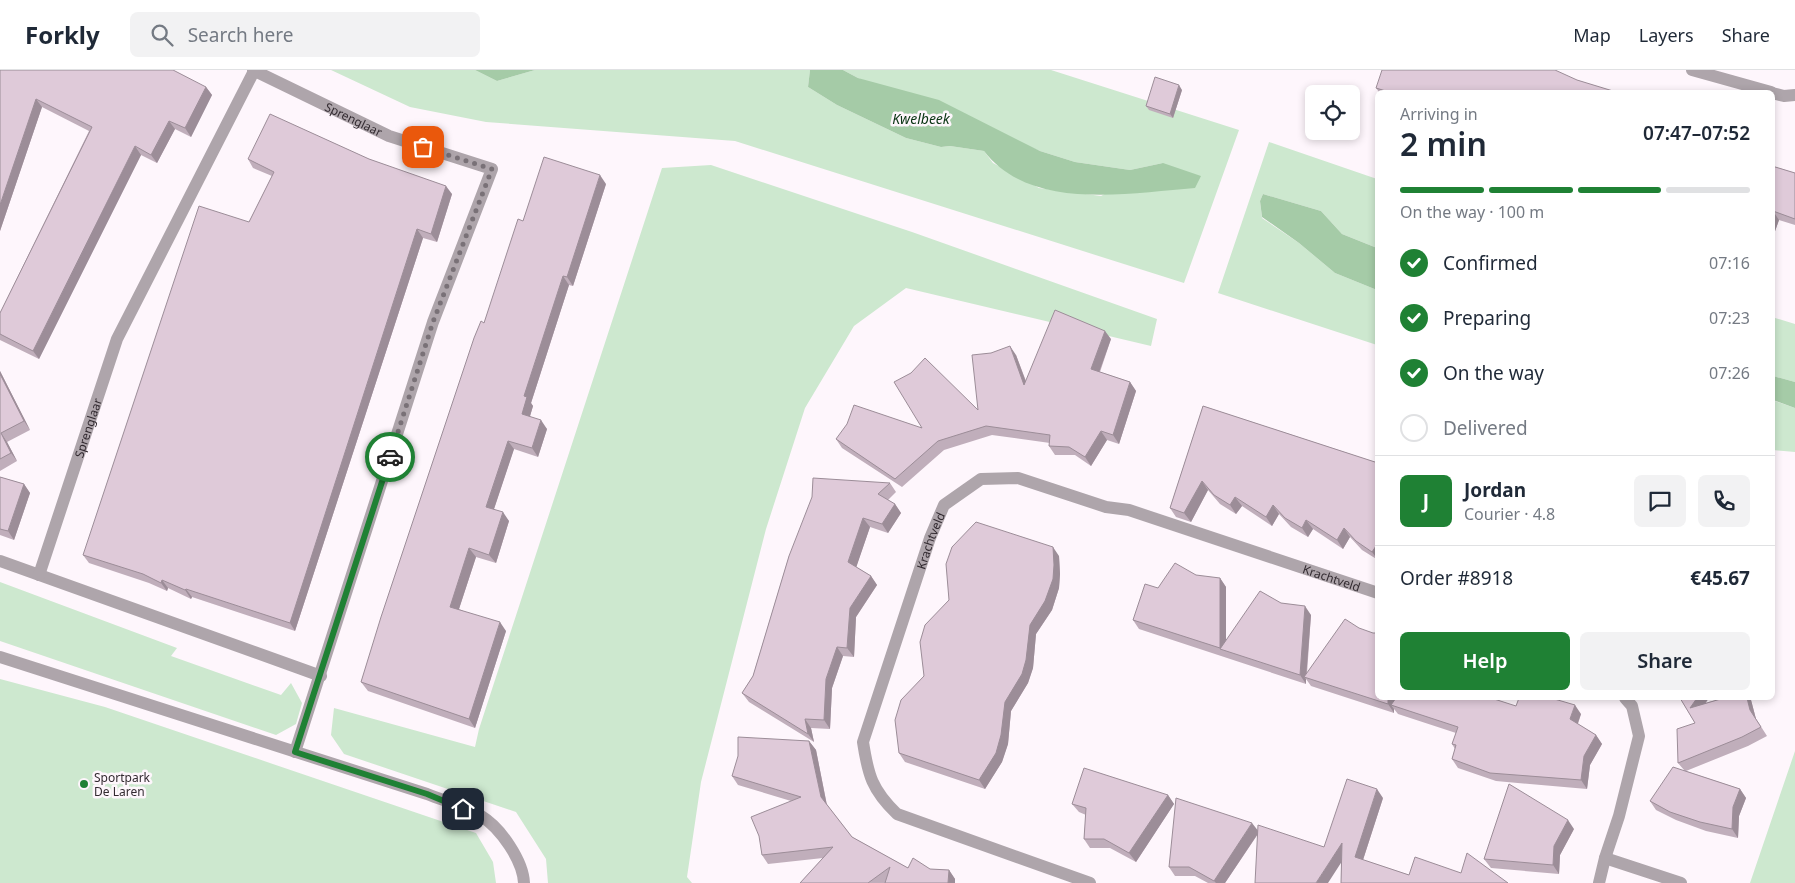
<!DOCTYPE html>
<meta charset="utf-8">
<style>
body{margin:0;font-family:"Noto Sans",sans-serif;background:#f2f2f3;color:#1f2937;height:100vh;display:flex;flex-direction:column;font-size:19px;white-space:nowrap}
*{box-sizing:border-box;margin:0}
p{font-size:16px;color:#747a83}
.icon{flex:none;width:28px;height:28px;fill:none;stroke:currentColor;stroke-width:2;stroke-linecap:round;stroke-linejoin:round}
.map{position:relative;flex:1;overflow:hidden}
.drawer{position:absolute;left:1375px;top:20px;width:400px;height:610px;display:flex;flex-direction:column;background:#fff;border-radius:8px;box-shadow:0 2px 8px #0003}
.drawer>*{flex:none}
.buttons{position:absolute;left:1305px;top:15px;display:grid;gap:10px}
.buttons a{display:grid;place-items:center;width:55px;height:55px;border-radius:8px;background:#fff;box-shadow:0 2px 8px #0003;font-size:25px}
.pin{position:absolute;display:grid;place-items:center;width:42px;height:42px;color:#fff;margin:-21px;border-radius:10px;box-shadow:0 2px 8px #0006}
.courier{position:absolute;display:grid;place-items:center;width:50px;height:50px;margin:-25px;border:4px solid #1f8134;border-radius:50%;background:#fff;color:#222;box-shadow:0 1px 6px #0007}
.summary em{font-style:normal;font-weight:600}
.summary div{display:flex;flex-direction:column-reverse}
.summary{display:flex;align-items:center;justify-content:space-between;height:85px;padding:0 25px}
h1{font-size:32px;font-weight:600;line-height:38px}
.bar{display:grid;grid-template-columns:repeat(4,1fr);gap:8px 5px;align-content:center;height:60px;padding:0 25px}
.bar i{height:6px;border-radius:4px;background:#e0e1e3}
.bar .active{background:#1f8134}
.bar p{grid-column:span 4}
.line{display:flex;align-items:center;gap:12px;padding:0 25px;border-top:1px solid #e0e1e3}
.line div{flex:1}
.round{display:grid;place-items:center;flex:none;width:52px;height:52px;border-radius:8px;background:#f2f2f3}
ol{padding:0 25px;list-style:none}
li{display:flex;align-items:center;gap:15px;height:55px}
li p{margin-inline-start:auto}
li .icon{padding:5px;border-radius:50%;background:#1f8134;color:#fff;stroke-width:4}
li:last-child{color:#747a83}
li i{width:28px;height:28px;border:2px solid #e0e1e3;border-radius:50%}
.button{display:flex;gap:10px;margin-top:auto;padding:10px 25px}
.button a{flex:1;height:58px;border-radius:8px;background:#1f8134;color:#fff;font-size:20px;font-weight:600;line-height:58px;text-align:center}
.button a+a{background:#f2f2f3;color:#1f2937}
header{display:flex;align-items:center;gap:30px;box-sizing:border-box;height:70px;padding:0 25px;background:#fff;border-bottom:1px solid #e0e1e3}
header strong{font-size:24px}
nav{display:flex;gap:28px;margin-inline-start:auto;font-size:18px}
.search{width:350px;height:45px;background:#f2f2f3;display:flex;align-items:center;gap:12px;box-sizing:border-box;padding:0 18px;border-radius:8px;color:#747a83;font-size:19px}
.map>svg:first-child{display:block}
.green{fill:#cde8cf}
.water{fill:#a5cba7}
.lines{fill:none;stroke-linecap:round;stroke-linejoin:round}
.minor{stroke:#aea5ab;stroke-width:12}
.wall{fill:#c0aebb}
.shaded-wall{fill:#9c8d98}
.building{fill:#dfcad9;stroke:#9c8d98}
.done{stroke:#797177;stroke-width:5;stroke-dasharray:0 9}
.route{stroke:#1f8134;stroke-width:6}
.poi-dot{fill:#1f8134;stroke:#fef6fc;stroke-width:2}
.labels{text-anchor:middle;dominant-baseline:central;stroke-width:5;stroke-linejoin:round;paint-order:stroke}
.street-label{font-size:12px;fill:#322a30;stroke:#fef6fc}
.poi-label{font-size:12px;fill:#322a30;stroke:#fef6fc;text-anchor:start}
.water-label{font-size:14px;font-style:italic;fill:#093412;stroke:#fef6fc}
</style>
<header>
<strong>Forkly</strong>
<div class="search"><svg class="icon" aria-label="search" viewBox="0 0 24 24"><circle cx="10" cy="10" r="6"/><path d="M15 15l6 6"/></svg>Search here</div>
<nav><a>Map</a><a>Layers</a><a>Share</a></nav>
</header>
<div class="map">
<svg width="1795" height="813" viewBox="0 0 1795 813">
<rect width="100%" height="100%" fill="#fef6fc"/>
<path class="green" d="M331 0H475L497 11 535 0H810L808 17 837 35 906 68 941 77 950 76 984 81 993 93 1039 118 1101 126 1163 93 1130 100 1075 92 1040 81 858 8 843 0H1051L1239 60 1184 213 735 71 486 52 410 37Z
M1269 72 1377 109V178L1342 164 1321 141 1263 124 1260 131 1262 148 1299 173 1335 203 1377 220V275L1218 223Z
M711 95 912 162 1157 249 1151 276 906 218 854 256 805 338 766 459 701 712 687 807 692 813H548L546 789 516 742 344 684 331 665 334 638 475 677 479 659 662 98Z
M1772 247 1795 254V312L1773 306Z
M1772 330 1795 338V382L1773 380Z
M0 512 177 578 171 586 281 625 291 613 302 633 296 654 276 665 0 571Z
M0 609 105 637 476 763 493 792 496 813H0Z
M1795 681V813H1750Z"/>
<path class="water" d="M475 0H535L497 11Z
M810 0H843L858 8 939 30 1040 81 1075 92 1130 100 1163 93 1201 106 1195 118C1128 123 1031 142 984 81L950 76 941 77 906 68 837 35 808 17Z
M1263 124 1321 141 1342 164 1377 178V220L1335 203 1299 173 1262 147 1260 131Z
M1773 306 1795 312V338L1773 330Z"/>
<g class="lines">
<g class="minor">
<path id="s1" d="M253 0 389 66 492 99 433 252 295 682"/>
<path d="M1692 0 1771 22"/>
<path d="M1772 23 1784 26 1795 25"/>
<path d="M0 491 321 606"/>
<path id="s2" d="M39 505 117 269 254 1"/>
<path d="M0 587 427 724C444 731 466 736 481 746 501 758 523 791 524 813"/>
<path d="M1605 788 1681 813"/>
<path id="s3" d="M1090 813 897 744C872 720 868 705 863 672L930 468 944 435 981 409 1018 408 1106 437 1129 440 1378 523"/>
<path d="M1599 813 1605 788 1619 746 1639 666 1632 636 1625 628"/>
</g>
</g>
<path class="wall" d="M0 0 206 17 212 25 191 67 175 59 157 93 141 85 39 289 0 270V243L89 61 42 37 0 161Z
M1577 10 1613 22H1379L1376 18Z
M1182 20 1173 48 1149 40 1146 36Z
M248 89H369L452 124 437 172 423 168 295 561 192 527 191 529 168 518 167 521 149 513 89 493 83 485 272 106 253 98Z
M1772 96 1795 103V155L1779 150 1774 164H1772Z
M606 114 573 216 569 215 531 333 533 336 530 346 547 359 538 387 514 379 494 439 509 451 496 493 476 487 459 539 506 561 475 658 368 621 361 612 484 253 523 151Z
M1111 269 1100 302 1130 312 1136 321 1119 374 1107 370 1091 396 1075 385H1055L1049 376 1050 373 992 365 944 380 902 417 842 378 836 369 922 358 978 340 1016 285 1026 311Z
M0 301 30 360 7 372 17 391 0 401Z
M1203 336 1378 393V490L1362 480 1350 467 1343 479 1313 459 1308 467 1291 457 1279 444 1272 456 1242 436 1236 444 1220 434 1208 420 1191 452 1176 447 1170 438Z
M0 407 24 414 30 423 14 470 0 465Z
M890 413 896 422 888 430 895 434 901 443 888 463 870 457 856 497 871 506 877 515 856 547 854 587 843 586 832 618 830 659 811 658 814 672 749 632 742 623 753 606 789 486Z
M1059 486 1060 504 1059 518 1052 540 1036 564 1033 598 1028 613 1011 641 1008 674 1002 692 985 719 905 692 899 683Z
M1220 508 1226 517V570L1281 533 1311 545 1307 604 1378 628H1395V630L1516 636 1581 644 1578 654 1596 665 1602 674 1590 695 1587 719 1496 711 1458 698 1452 689 1455 679 1452 674 1456 663 1398 644 1394 639V643L1311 616 1306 609V614L1139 559 1133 550 1158 518Z
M1680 628H1709L1705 633 1724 628H1750L1751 630 1756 649 1767 666 1748 676 1686 701 1740 719 1746 728 1739 746 1738 768 1706 761 1676 750 1656 740 1650 731 1684 700 1678 693 1695 653Z
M809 671 816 680 827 735 852 767 908 798 949 800 955 809V813H800L823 788 768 794 762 785 791 731 738 715 732 706Z
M1168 725 1174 734 1136 792 1110 778H1090L1084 769 1086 745 1079 742 1072 734Z
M1383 728 1363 790 1409 805 1461 803 1508 813H1341V792L1258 764 1225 813H1208L1195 806H1175L1169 797 1258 761 1324 777Z
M1574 759 1560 785 1559 804 1491 798 1484 789Z"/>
<path class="shaded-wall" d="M1179 15 1182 20 1173 48 1170 44Z
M206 17 212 25 191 67 185 58Z
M36 29 42 37 0 161V135Z
M169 51 175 59 157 93 151 85Z
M135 76 141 85 39 289 33 281Z
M600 105 606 114 573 216 567 207Z
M446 116 452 124 437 172 431 164Z
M1773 141 1779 150 1774 164 1772 162Z
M417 159 423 168 295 561 290 553Z
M563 206 569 215 531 333 533 336 528 353 522 344 524 326Z
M1105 261 1111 269 1097 308 1091 299Z
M1010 276 1016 285 1030 323 1024 315Z
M0 301 30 360 24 351 0 304Z
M1130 312 1136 321 1119 374 1113 365Z
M541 350 547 359 538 387 532 378Z
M1101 361 1107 370 1091 396 1085 387Z
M1 363 7 372 17 391 11 383Z
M508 371 514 379 492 445 486 437Z
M1202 411 1208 420 1191 452 1184 443Z
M24 414 30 423 14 470 8 461Z
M1235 427 1242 436 1236 444 1230 435Z
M895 434 901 443 888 463 882 454Z
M1273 435 1279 444 1272 456 1266 447Z
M503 442 509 451 496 493 489 485Z
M863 448 870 457 855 501 848 492Z
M1306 450 1313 459 1308 467 1302 458Z
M1344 458 1350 467 1343 479 1337 470Z
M1377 473 1378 474V490L1372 482Z
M1053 477 1059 486 1060 504 1059 518 1052 540 1036 564 1033 598 1028 613 1011 641 1008 674 1002 692 985 719 979 710 1030 555Z
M469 478 476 487 457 545 450 537Z
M871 506 877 515 856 547 854 587 847 578 850 538Z
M1220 508 1226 517V581L1220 578Z
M162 510 168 518 167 521 161 513Z
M186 519 192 527 191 529 185 520Z
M1305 536 1311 545 1306 608 1304 607 1306 609V614L1300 605Z
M500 552 506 561 475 658 469 649Z
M837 577 843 586 832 618 830 659 824 650 826 609Z
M1388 628H1395V636L1391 635 1394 639V643L1388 634Z
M1697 628H1709L1696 647 1690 638Z
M1747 628H1750L1751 630 1756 649 1767 666 1750 640Z
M1575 635 1581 644 1576 658 1570 649Z
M805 649 811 658 814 672 808 664Z
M1596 665 1602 674 1590 695 1587 719 1581 710 1584 686Z
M809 671 816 680 827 736 821 727Z
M1377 719 1383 728 1361 796 1355 787Z
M1740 719 1746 728 1739 746 1738 768 1732 759 1733 737Z
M1168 725 1174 734 1136 792 1129 783Z
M1568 750 1574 759 1560 785 1559 804 1553 795 1554 776Z
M1252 753 1259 762 1225 813H1216L1214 811Z
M1342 773 1348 782 1328 813H1316Z
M949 800 955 809V813H948Z"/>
<path class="building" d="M0 0H173L206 17 185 58 169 51 151 85 135 76 33 281 0 264V243L92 57 36 29 0 135Z
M1382 0H1555L1577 10 1613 21 1612 22H1389L1376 18Z
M1155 7 1179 15 1170 44 1146 36Z
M270 44 369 89 446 116 431 164 417 159 290 553 186 519 185 520 162 510 161 513 143 504 83 485 199 136 249 152 274 102 248 89Z
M544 87 600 105 567 207 563 206 524 326 527 327 522 344 541 350 532 378 508 371 486 437 503 442 489 485 469 478 450 537 500 552 469 649 361 612 381 547 474 268 481 251 484 253 518 149 523 151Z
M1772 96 1795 103V149L1773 141 1772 142Z
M1055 240 1105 261 1091 299 1130 312 1113 365 1101 361 1085 387 1069 377 1049 376 1050 365 986 356 938 371 895 409 836 369 847 354 854 335 922 358 894 312 911 303 925 288 978 340 972 285 991 283 1010 276 1024 315Z
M0 304 24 351 1 363 11 383 0 389Z
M1203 336 1378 393V473L1372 482 1356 471 1344 458 1337 470 1306 450 1302 458 1285 448 1273 435 1266 447 1235 427 1230 435 1214 425 1202 411 1184 443 1170 438Z
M0 407 24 414 8 461 0 459Z
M813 408 890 413 878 424 895 434 882 454 863 448 848 492 871 506 850 538 847 578 837 577 826 609 824 650 805 649 808 664 742 623 753 606 789 486 812 427Z
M976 452 1053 477 1054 495 1053 509 1045 531 1030 555 1026 590 1022 604 1005 632 1001 665 996 683 979 710 899 683 895 650 901 630 924 606 920 572 925 555 949 530 946 494 952 477Z
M1175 493 1196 505 1220 508V578L1133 550 1145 514 1158 518Z
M1260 521 1281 533 1305 536 1300 605 1220 579Z
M1345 549 1359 558 1373 563H1378V628H1388V634L1304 607Z
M1396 628H1491L1516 636 1519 628H1551L1575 635 1570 649 1596 665 1584 686 1581 710 1490 703 1452 689 1456 675 1452 674 1458 657 1391 635Z
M1680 628H1697L1690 638 1724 628H1747L1750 640 1761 657 1742 667 1678 693 1677 659 1695 653Z
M738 667 809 671 821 727 852 767 908 798 913 788 930 799 949 800 948 813H885L890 797 868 813H800L833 777 762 785 759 766 751 747 801 727 732 706 738 686Z
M1673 697 1740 719 1733 737 1732 759 1700 752 1670 742 1650 731Z
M1084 698 1168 725 1129 783 1104 769H1084L1086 738 1072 734Z
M1347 709 1377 719 1355 787 1409 805 1415 787 1461 803 1467 783 1508 813H1341L1342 773 1316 813H1255L1258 755 1324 777Z
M1509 714 1568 750 1554 776 1553 795 1484 789Z
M1176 728 1252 753 1214 811 1189 797H1169Z"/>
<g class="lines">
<path class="done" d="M390 387 433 252 492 99 423 77"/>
<path class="route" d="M390 387 295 682 427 724 463 739"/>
</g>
<circle class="poi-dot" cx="84" cy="714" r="5"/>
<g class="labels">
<g class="street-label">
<text stroke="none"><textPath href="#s1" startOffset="112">Sprenglaar</textPath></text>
<text stroke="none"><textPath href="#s2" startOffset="155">Sprenglaar</textPath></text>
<text stroke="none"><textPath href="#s3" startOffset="499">Krachtveld</textPath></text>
<text stroke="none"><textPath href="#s3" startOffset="949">Krachtveld</textPath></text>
</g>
<g class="poi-label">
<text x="94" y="707">Sportpark<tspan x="94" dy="14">De Laren</tspan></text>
</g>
<g class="water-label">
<text x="921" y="48">Kwelbeek</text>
</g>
</g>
</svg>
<div class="buttons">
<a><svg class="icon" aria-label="locate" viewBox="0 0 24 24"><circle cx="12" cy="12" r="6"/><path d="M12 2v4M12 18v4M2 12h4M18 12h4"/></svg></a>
</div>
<div class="pin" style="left:423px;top:77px;background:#ea580c"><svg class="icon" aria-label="bag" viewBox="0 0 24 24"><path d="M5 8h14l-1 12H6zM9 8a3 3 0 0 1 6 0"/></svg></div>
<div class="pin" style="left:463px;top:739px;background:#1f2937"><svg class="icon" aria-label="home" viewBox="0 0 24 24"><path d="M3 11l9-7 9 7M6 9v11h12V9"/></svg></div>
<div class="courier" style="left:390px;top:387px"><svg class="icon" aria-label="car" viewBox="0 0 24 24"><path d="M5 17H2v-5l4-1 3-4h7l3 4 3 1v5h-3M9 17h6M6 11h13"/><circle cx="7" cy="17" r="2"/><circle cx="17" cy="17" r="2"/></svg></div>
<section class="drawer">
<div class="summary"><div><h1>2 min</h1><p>Arriving in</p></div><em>07:47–07:52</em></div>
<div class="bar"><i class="active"></i><i class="active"></i><i class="active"></i><i></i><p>On the way · 100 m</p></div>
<ol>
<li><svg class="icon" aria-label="check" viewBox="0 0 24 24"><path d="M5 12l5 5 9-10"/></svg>Confirmed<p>07:16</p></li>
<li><svg class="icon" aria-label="check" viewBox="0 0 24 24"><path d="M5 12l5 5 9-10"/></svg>Preparing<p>07:23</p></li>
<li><svg class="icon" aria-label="check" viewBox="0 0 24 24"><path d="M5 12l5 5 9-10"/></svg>On the way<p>07:26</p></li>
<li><i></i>Delivered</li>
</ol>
<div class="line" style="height:90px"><b class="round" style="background:#1f8134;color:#fff">J</b><div><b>Jordan</b><p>Courier · 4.8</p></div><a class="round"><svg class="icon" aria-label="chat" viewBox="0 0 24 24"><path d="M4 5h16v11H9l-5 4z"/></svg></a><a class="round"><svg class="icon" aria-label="phone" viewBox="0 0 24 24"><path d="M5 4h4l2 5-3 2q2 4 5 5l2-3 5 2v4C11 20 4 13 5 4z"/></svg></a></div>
<div class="line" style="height:65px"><div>Order #8918</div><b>€45.67</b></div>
<div class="button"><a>Help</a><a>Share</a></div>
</section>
</div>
